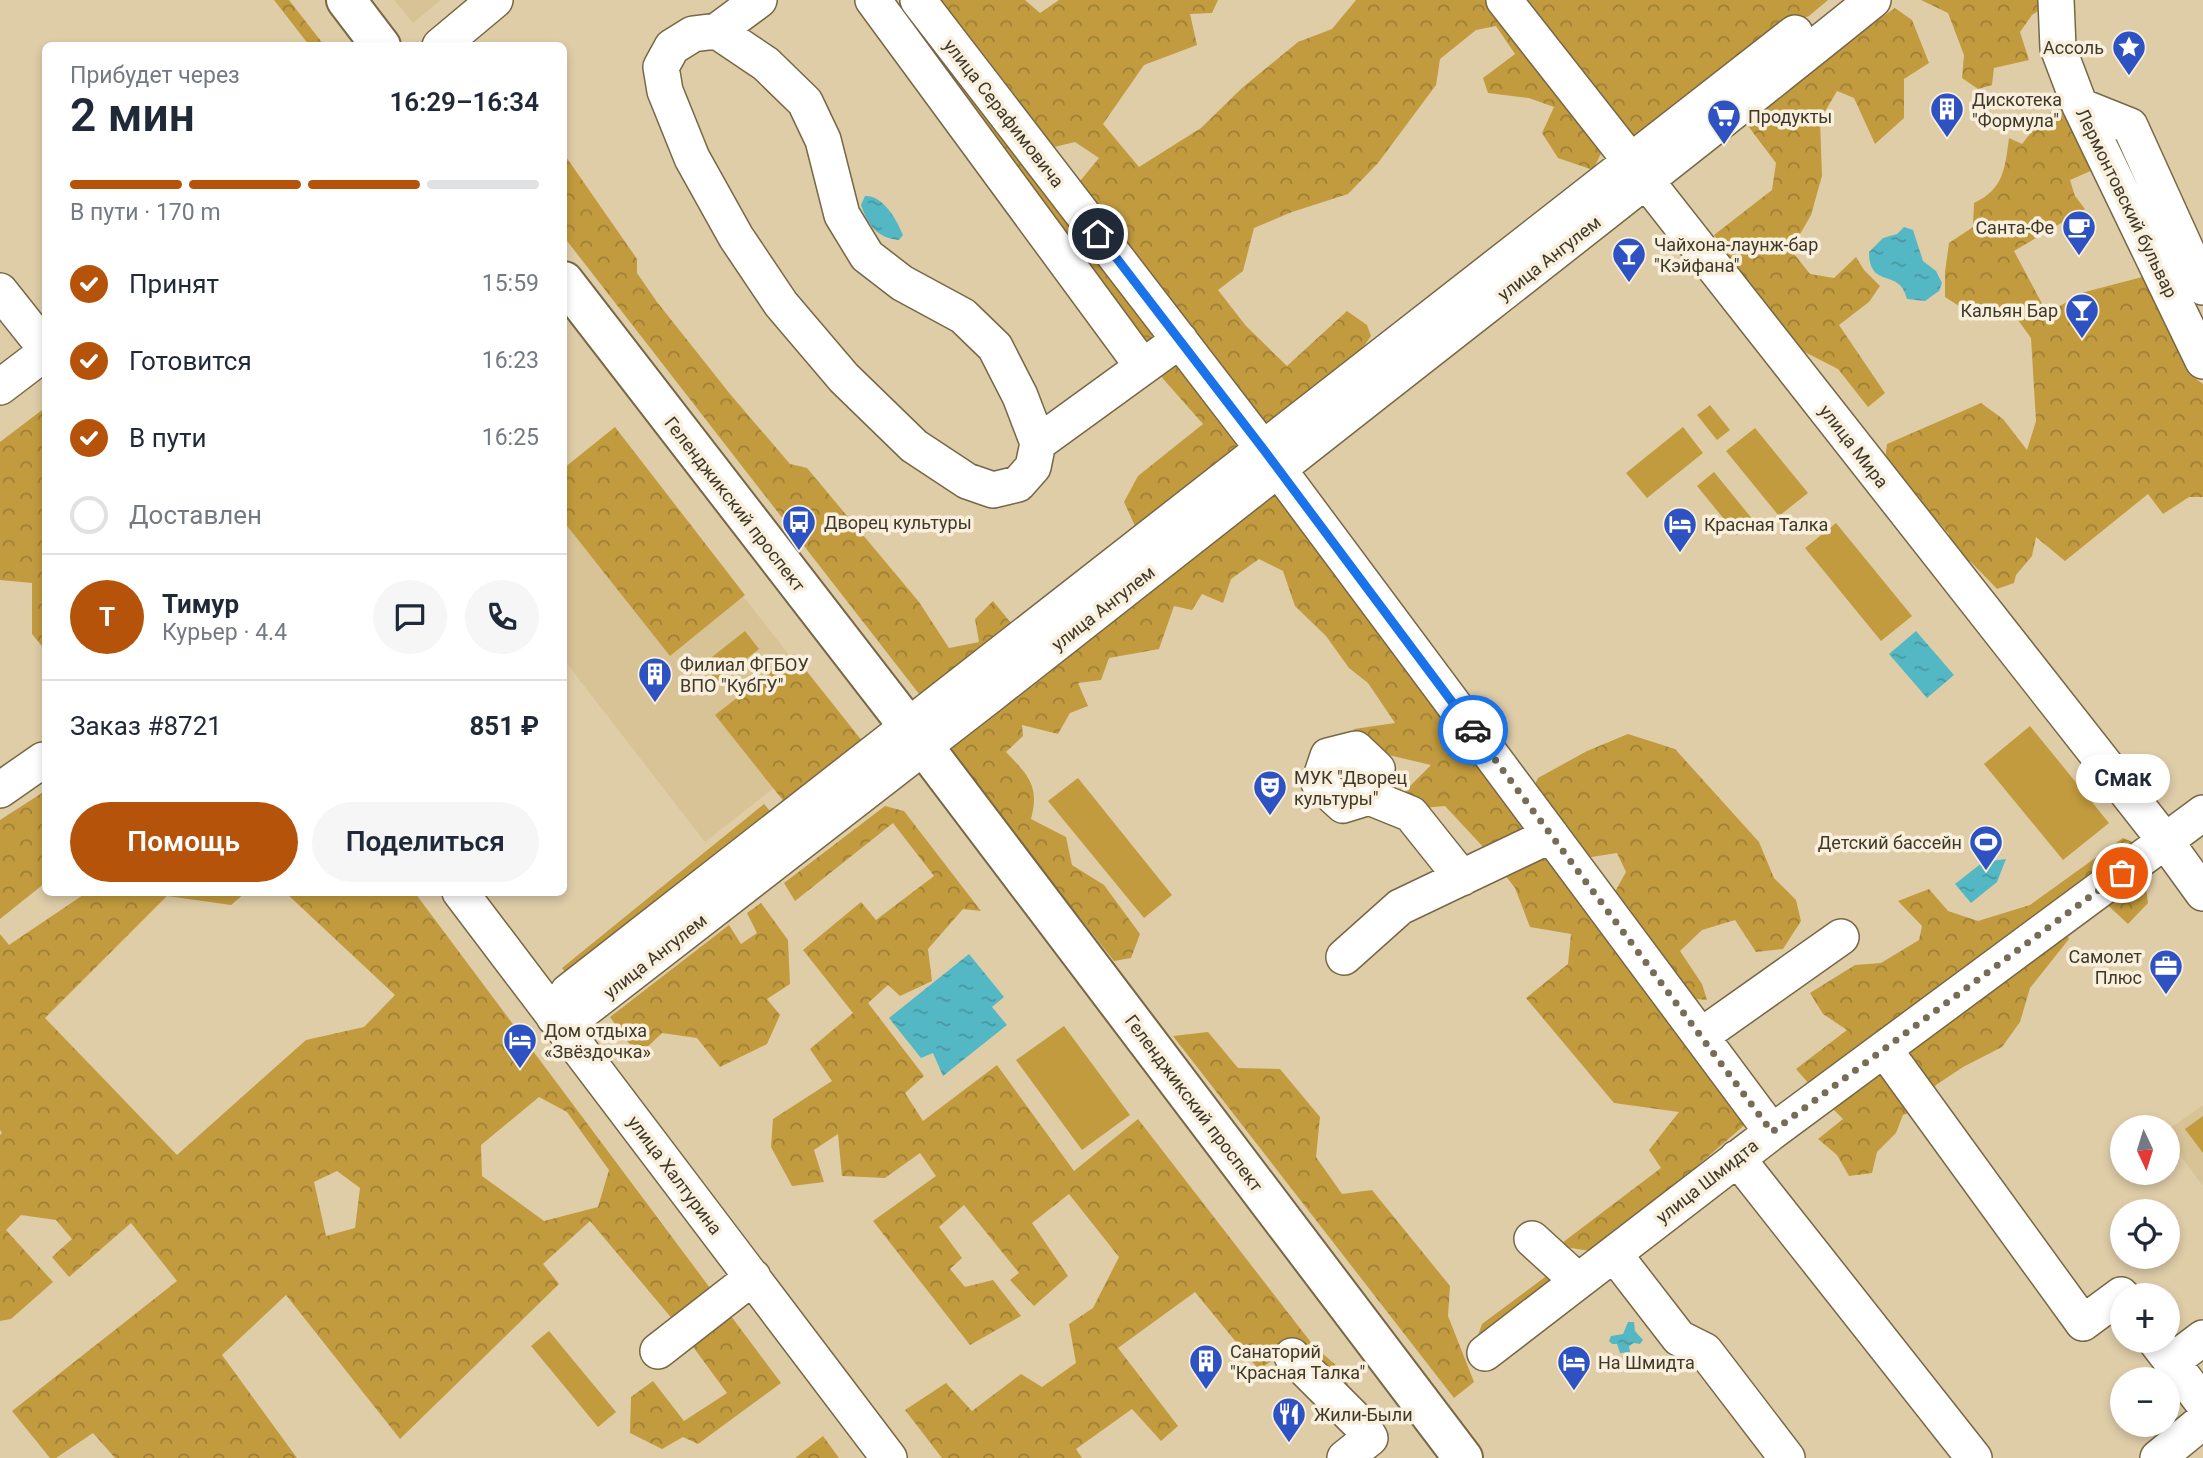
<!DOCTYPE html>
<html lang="ru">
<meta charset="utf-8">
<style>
body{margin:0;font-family:Roboto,sans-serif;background:#f6f6f7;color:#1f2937;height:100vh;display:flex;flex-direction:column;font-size:26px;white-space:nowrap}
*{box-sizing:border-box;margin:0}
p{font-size:23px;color:#747a83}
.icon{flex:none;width:38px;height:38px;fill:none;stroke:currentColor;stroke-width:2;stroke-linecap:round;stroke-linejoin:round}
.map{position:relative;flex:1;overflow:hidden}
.panel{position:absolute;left:42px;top:42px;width:525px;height:854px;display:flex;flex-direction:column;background:#fff;border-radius:10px;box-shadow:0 4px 10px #0003}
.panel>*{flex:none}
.needle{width:46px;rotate:176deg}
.controls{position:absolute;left:2110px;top:1115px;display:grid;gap:14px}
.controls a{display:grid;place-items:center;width:70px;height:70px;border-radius:50%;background:#fff;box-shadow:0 4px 10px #0003;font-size:35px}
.pin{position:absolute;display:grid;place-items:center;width:60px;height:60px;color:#fff;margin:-30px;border:4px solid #fff;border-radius:50%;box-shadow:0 2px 7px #0007}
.courier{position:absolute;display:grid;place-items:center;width:70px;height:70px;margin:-35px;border:5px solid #1a73e8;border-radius:50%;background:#fff;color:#222;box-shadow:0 2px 9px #0007}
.bubble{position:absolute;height:49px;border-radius:24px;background:#fff;box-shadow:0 4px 10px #0003;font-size:23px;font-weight:600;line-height:49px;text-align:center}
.head em{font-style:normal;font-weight:600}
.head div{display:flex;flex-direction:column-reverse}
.head{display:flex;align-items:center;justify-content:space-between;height:119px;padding:0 28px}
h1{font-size:46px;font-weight:600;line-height:52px}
.bar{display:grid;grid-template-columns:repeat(4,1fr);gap:10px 7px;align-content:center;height:84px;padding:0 28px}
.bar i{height:9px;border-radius:5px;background:#e0e1e3}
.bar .current{background:#b45309}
.bar p{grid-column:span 4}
.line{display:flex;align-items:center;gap:18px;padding:0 28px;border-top:2px solid #e0e1e3}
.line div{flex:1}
.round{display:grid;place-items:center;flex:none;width:74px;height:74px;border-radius:37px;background:#f6f6f7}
ol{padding:0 28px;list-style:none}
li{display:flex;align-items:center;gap:21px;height:77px}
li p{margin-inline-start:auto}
li .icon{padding:7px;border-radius:50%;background:#b45309;color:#fff;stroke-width:4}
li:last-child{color:#747a83}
li i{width:38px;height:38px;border:4px solid #e0e1e3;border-radius:50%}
.primary-button{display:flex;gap:14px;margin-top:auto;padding:14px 28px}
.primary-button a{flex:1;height:80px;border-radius:42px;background:#b45309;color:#fff;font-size:28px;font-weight:600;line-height:80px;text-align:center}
.primary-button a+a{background:#f6f6f7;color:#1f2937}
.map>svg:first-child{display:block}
.built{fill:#d8c397}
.green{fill:#c29b3f}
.forest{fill:url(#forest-crowns);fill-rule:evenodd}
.water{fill:url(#water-ripples)}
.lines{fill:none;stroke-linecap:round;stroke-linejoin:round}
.minor-casing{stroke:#776745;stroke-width:38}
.major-casing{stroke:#776745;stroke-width:42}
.minor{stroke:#fff;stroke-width:35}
.major{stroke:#fff;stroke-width:38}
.done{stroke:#776c55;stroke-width:7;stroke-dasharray:0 12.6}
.route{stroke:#1a73e8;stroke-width:9}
.labels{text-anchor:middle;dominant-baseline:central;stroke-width:7;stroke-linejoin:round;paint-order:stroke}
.poi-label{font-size:18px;fill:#3f3829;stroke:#f8efdc;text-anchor:start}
.street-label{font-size:18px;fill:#3f3829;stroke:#f8efdc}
</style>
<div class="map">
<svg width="2203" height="1458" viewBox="0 0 2203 1458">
<defs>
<pattern id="forest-crowns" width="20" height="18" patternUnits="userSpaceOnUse" patternTransform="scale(1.75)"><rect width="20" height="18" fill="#c29b3f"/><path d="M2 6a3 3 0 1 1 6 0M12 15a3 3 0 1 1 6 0" fill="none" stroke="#9f7f35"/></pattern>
<pattern id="water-ripples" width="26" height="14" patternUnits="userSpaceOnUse" patternTransform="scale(1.75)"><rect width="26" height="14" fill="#54b8c4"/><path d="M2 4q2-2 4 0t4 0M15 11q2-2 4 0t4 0" fill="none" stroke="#47979f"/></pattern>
</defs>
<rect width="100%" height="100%" fill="#dfcda8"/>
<path class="built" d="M394 0H441L413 23Z
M613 430 848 730 705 842 564 660V470Z
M2203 1105V1186L2168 1139V1130Z"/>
<path class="green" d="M1710 405 1730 430 1717 440 1697 415Z
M1683 427 1703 453 1647 498 1626 473Z
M1755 428 1808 493 1779 516 1726 451Z
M1714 472 1754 521 1737 535 1697 486Z
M1836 523 1912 616 1881 641 1805 548Z
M745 631 759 649 717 682 703 664Z
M2030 726 2109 823 2063 860 1984 764Z
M1078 778 1172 895 1144 918 1048 801Z
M764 804 777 819 572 980 562 968Z
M1064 1026 1130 1115 1082 1150 1016 1060Z
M2203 1116V1153L2185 1129Z
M1549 1274 1557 1282 1475 1344 1482 1324Z
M549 1331 616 1412 598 1427 531 1346Z"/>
<path class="forest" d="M274 0H289L324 45H309Z
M895 0 1248 449 1161 518 1135 526 1124 502 1138 476 1203 424 1136 348Z
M928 0H1025L1040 13 1059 0H1218L1212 13 1190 14 1197 45 1144 65 1103 124 1139 167 1201 128 1242 88 1298 42 1332 29 1356 0H1828L1809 16 1795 21 1633 144 1607 141 1593 170 1558 158 1542 133 1554 107 1529 98 1488 93 1483 78 1515 54 1496 26 1476 30 1440 59 1436 85 1378 163 1348 194 1292 212 1254 228 1243 271 1218 290 1246 326 1287 366 1347 311 1367 325 1371 336 1345 373 1265 425 1076 186 1099 158 1075 142 1046 149Z
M1921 0H2055L2032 15 2020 32 2029 60 1994 68 1992 85 1978 89 1962 78 1964 55 1948 13Z
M1895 8 1912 20 1929 63 1904 79V118L1875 144 1854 98 1837 91 1820 120 1822 176 1811 215 1791 250 1810 274 1834 278 1856 257 1864 270 1880 286 1869 302 1839 325 1885 393 1868 407 1838 369 1785 342 1714 235 1772 190 1776 163 1742 118 1833 51Z
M2069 102 2102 166 2070 180 2075 196 2085 209 2014 251 2047 313 2085 292 2146 276 2163 292 2161 315 2189 374 2203 384V497H2189L2163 514 2148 494 2065 561 2036 537 2032 556 2016 575 2014 583 1997 589 1971 562 1942 551 1949 534 1885 461 1887 444 1981 403 2003 419 2027 450 2036 421 2031 338 2018 320 1999 307 1967 311 1945 297V272L1949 243 1973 227 1974 203C2004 189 2005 168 2009 138L2022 144 2044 116Z
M564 154 637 259V273L657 302 730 394 790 464 807 468 919 602 949 648 979 642 975 619 993 601 1015 628 923 699 564 237Z
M42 410 46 414 45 650 32 634V583L0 580V442Z
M615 427 745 595 670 656 564 522V468Z
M1269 488 1747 1123 1597 1252 1558 1246 1661 1168 1649 1150 1679 1112 1614 1103 1526 998 1568 964 1571 934 1530 927 1515 888 1485 849 1445 806 1422 808 1405 791 1431 765 1354 747V729L1395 723 1368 683 1349 668 1326 636 1295 606 1283 571 1259 559 1231 579 1223 603 1202 594 1192 610 1174 606 1159 649 1109 658 1101 680 1078 683 1088 706 1070 713 1058 734 1022 725 1023 736 1006 752C1028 775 1040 786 1031 819L1066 837 1072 865 1104 885 1140 934 1131 958 1114 961 952 756 953 734Z
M793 654 867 747 789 808 715 715Z
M1628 734 1675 749 1759 842 1774 878 1796 900 1801 921 1783 949 1756 952 1735 920 1702 930 1680 951 1702 984 1707 1000 1687 998 1611 899 1626 872 1617 853 1579 859 1530 797 1538 778 1587 751Z
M45 791V883L0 919V820Z
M885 806 904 811 981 911 963 909 928 949 932 981 900 996 888 985 868 1003 924 1076 905 1093 923 1121 997 1065 1074 1171 1138 1119 1313 1345 1346 1374 1351 1404 1293 1345 1259 1370 1195 1292 1118 1348 1178 1426 1161 1441 1132 1409 1076 1449 1082 1458H942L905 1410 946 1383 972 1411 1021 1374 1042 1387 1076 1363 1069 1324 1093 1308 1119 1257 1069 1194 1032 1223 1068 1276 1034 1306 1010 1280 1019 1273 964 1205 939 1227 962 1258 950 1269 965 1287 993 1280 1021 1316 970 1345 873 1221 936 1176 920 1153 885 1178 842 1176 838 1134 814 1150 824 1182 792 1186 771 1147 773 1119 832 1081 810 1049 853 1013 803 950 861 902 876 920 934 876 893 823 795 901 784 883Z
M2123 838 2141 846 2148 903 2128 924 2101 899 2065 928 2069 939 2030 988 2020 1022 2002 1047 1963 1067 1936 1085 1923 1108 1903 1115 1896 1133 1877 1152 1872 1173 1849 1176 1837 1155 1818 1139 1843 1119 1832 1108 1888 1070 1810 1085 1796 1069 1847 1030 1823 1014 1810 993 1855 965 1881 963 1919 940 1922 926 1898 901 1929 889 1948 911 1978 921 2030 905Z
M86 893H245L231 905 167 896 45 1018 177 1155 306 1040 364 1027 395 995 286 893H415L781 1383 698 1444 683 1437 662 1449 630 1433 631 1397 653 1381 684 1421 727 1393 674 1321 590 1221 543 1264 559 1284 400 1439 286 1295 222 1355 297 1458H115L93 1433 56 1458H50L12 1411 177 1281 131 1223 69 1277 52 1257 72 1239 56 1220 21 1215 6 1230 53 1282 11 1319 0 1321V1135L2 1133 0 1130V934L9 945ZM539 1097 567 1112 609 1170 598 1207 544 1221 482 1176 481 1145ZM337 1171 360 1188 355 1228 326 1236 314 1182Z
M761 903 788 940 790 984 767 999 780 1015 767 1044 720 1067 697 1038 662 1033 638 1056 610 1017 729 925 741 944 757 933 747 913Z
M1208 1032 1238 1068 1280 1069 1320 1117 1316 1157 1342 1194 1372 1190 1450 1286 1448 1316 1474 1382 1454 1398 1173 1036Z
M823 1436 839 1458H795Z"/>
<path class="water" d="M865 196C883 195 897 220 903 235L899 240C877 238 868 225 861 205Z
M1904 227 1913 230 1923 261 1936 271 1942 283 1939 291 1925 301 1907 299C1900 267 1869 290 1869 252L1883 238 1897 234Z
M1916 631 1954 675 1927 698 1889 654Z
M2006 859 1997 882 1971 903 1955 884 1983 862Z
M969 954 1004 997 992 1007 1007 1025 943 1076 933 1053 921 1058 889 1018Z
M1628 1322H1634L1635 1331 1643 1340 1640 1344 1634 1343 1629 1346 1630 1352 1620 1353 1617 1344H1612L1609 1341 1611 1336 1623 1334Z"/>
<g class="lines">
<g class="minor-casing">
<path id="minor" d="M759 0 717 31 693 34 672 47 661 67 665 91 692 158 736 237 781 304 844 378 914 446 967 481 993 490 1018 484 1033 467 1038 443 1180 340
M873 0 1143 367
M918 0 1264 450 1772 1132
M1504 0 2166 842 2203 893
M2056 0 2058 48 2080 106 2203 361
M717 31 766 64 805 102 823 140 842 215 867 256 902 283 963 316 995 347 1020 396 1038 443
M440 46 495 0
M2080 106 2130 126 2203 287
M0 291 46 349
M0 387 46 352
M0 790 43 760
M1369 797 1343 805 1319 783 1328 756 1356 749 1377 769 1369 797 1411 814 1462 878
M460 892 889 1458
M1344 957 1400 907 1551 835
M561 1004 568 992 1795 33
M554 1017 583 1011C820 829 1056 644 1291 459 1485 306 1681 155 1873 0
M1701 1036 1841 937
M1884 1049 2083 1323 2121 1295 2123 1297
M1737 1158 1974 1458
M1532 1239 1578 1281
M1614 1254 1679 1338 1705 1351 1787 1458
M2155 1340 2203 1403
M658 1351 753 1277
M1485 1353 1772 1132 2203 813
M1292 1356 1364 1428 1370 1438 1345 1458
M2171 1362 2203 1338
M2158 1458 2203 1421"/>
</g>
<g class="major-casing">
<path id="major" d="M346 0 381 46
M564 281 925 748 1463 1458"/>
</g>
<use href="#minor" class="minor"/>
<use href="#major" class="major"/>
</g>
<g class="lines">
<path class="done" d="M1473 730 1772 1132 2122 873"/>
<path class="route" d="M1098 234 1264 450 1473 730"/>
</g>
<defs>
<g id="sight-pin" transform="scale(1.75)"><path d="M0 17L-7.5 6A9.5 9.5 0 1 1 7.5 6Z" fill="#2e52c2" stroke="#f8efdc"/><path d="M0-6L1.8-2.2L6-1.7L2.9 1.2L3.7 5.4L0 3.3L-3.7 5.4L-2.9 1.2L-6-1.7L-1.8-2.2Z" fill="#fff"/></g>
<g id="building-pin" transform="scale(1.75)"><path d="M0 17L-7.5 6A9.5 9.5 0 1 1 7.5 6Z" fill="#2e52c2" stroke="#f8efdc"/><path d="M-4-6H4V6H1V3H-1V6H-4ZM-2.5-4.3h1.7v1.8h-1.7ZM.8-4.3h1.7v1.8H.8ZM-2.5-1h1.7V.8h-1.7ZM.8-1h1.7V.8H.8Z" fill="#fff"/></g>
<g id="supermarket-pin" transform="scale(1.75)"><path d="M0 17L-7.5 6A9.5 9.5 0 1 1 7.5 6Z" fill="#2e52c2" stroke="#f8efdc"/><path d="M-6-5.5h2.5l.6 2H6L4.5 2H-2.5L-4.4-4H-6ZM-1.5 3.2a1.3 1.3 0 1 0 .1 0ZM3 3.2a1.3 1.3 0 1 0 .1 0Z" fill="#fff"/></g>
<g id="cafe-pin" transform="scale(1.75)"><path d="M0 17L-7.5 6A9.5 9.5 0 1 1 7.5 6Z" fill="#2e52c2" stroke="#f8efdc"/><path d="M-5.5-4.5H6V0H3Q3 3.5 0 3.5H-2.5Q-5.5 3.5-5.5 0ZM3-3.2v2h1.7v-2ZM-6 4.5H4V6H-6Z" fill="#fff"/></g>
<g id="bar-pin" transform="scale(1.75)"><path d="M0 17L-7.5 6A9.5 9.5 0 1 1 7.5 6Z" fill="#2e52c2" stroke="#f8efdc"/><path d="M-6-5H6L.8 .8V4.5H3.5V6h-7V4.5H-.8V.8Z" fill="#fff"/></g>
<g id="bus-pin" transform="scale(1.75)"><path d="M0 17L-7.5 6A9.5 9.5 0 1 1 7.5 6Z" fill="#2e52c2" stroke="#f8efdc"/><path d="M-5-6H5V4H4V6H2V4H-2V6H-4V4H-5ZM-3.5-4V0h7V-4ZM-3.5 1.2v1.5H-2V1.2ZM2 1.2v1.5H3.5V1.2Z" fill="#fff"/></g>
<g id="hotel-pin" transform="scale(1.75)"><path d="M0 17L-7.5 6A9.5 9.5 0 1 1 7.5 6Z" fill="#2e52c2" stroke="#f8efdc"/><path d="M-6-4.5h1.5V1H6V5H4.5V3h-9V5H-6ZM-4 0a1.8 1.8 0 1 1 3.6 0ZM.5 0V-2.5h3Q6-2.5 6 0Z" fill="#fff"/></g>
<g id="theatre-pin" transform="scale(1.75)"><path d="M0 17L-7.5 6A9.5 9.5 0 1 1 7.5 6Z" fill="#2e52c2" stroke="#f8efdc"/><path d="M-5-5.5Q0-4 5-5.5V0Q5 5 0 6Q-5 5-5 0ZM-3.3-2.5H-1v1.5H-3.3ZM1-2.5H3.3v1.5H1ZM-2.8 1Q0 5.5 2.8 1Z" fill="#fff"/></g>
<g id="stadium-pin" transform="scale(1.75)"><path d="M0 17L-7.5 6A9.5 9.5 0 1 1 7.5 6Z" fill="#2e52c2" stroke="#f8efdc"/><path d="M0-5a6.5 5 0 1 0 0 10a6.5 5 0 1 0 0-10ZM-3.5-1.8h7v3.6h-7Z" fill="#fff"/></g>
<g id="office-pin" transform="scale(1.75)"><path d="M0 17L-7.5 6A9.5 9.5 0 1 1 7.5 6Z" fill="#2e52c2" stroke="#f8efdc"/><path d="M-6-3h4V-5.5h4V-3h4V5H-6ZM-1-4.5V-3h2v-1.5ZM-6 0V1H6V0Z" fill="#fff"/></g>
<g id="restaurant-pin" transform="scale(1.75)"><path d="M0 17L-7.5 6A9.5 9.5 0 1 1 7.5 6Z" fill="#2e52c2" stroke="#f8efdc"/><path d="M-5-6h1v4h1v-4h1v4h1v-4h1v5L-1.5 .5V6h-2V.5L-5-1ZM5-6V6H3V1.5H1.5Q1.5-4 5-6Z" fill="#fff"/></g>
</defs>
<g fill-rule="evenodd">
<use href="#sight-pin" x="2129" y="47"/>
<use href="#building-pin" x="1947" y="109"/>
<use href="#supermarket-pin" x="1724" y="116"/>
<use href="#cafe-pin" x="2079" y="227"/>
<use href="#bar-pin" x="1629" y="254"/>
<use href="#bar-pin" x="2082" y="310"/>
<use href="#bus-pin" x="799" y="522"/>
<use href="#hotel-pin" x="1680" y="524"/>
<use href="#building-pin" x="655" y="674"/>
<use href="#theatre-pin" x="1270" y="787"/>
<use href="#stadium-pin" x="1986" y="842"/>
<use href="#office-pin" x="2166" y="966"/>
<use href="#hotel-pin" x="520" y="1040"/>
<use href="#building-pin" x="1206" y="1361"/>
<use href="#hotel-pin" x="1574" y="1362"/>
<use href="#restaurant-pin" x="1289" y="1414"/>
</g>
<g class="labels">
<g class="poi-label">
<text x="2104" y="47" text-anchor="end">Ассоль</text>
<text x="1972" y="99">Дискотека<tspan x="1972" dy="21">"Формула"</tspan></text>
<text x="1748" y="116">Продукты</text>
<text x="2054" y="227" text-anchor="end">Санта-Фе</text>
<text x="1654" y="244">Чайхона-лаунж-бар<tspan x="1654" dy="21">"Кэйфана"</tspan></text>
<text x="2058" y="310" text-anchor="end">Кальян Бар</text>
<text x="824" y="522">Дворец культуры</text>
<text x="1704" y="524">Красная Талка</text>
<text x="680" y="664">Филиал ФГБОУ<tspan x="680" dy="21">ВПО "КубГУ"</tspan></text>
<text x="1294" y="777">МУК "Дворец<tspan x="1294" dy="21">культуры"</tspan></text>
<text x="1962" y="842" text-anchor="end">Детский бассейн</text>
<text x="2142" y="956" text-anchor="end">Самолет<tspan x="2142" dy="21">Плюс</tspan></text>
<text x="544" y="1030">Дом отдыха<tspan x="544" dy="21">«Звёздочка»</tspan></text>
<text x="1230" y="1351">Санаторий<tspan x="1230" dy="21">"Красная Талка"</tspan></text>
<text x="1598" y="1362">На Шмидта</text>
<text x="1314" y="1414">Жили-Были</text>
</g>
<g class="street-label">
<text transform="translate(1004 113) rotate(52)">улица Серафимовича</text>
<text transform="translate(2127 203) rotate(64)">Лермонтовский бульвар</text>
<text transform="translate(1549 258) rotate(-38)">улица Ангулем</text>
<text transform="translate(1854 446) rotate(52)">улица Мира</text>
<text transform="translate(735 504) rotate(52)">Геленджикский проспект</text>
<text transform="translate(1103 608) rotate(-38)">улица Ангулем</text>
<text transform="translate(655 956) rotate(-38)">улица Ангулем</text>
<text transform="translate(1194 1103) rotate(53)">Геленджикский проспект</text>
<text transform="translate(675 1175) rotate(53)">улица Халтурина</text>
<text transform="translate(1707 1181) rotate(-38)">улица Шмидта</text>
</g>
</g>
</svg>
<div class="controls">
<a><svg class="needle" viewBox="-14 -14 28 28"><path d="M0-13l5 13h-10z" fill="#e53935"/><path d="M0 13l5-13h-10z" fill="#747a83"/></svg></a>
<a><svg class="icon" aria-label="locate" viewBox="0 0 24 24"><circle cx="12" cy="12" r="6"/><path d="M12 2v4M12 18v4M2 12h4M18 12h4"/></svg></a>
<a>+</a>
<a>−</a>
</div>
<div class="pin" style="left:2122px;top:873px;background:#ea580c"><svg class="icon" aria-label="bag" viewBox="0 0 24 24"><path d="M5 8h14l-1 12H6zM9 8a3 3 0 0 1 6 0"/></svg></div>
<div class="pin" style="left:1098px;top:234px;background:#1f2937"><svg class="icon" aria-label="home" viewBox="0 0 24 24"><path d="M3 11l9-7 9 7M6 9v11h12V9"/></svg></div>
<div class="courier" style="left:1473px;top:730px"><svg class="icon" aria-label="car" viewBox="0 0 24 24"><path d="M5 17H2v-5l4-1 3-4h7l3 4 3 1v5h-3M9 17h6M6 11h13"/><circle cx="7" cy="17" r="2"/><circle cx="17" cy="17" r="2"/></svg></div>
<div class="bubble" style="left:2076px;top:754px;width:94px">Смак</div>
<section class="panel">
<div class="head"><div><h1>2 мин</h1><p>Прибудет через</p></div><em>16:29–16:34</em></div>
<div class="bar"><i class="current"></i><i class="current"></i><i class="current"></i><i></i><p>В пути · 170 m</p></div>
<ol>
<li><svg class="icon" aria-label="check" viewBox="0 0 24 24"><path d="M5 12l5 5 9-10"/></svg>Принят<p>15:59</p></li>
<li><svg class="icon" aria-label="check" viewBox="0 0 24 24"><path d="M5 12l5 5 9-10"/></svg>Готовится<p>16:23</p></li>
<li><svg class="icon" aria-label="check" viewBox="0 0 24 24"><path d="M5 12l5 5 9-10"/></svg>В пути<p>16:25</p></li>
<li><i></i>Доставлен</li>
</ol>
<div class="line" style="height:126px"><b class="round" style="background:#b45309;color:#fff">Т</b><div><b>Тимур</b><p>Курьер · 4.4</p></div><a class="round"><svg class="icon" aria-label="chat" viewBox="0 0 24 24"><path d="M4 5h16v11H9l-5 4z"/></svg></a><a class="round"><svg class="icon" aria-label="phone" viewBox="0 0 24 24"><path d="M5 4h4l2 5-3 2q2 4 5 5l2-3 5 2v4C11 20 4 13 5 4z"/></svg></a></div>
<div class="line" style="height:91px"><div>Заказ #8721</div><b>851 ₽</b></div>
<div class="primary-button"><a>Помощь</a><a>Поделиться</a></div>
</section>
</div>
